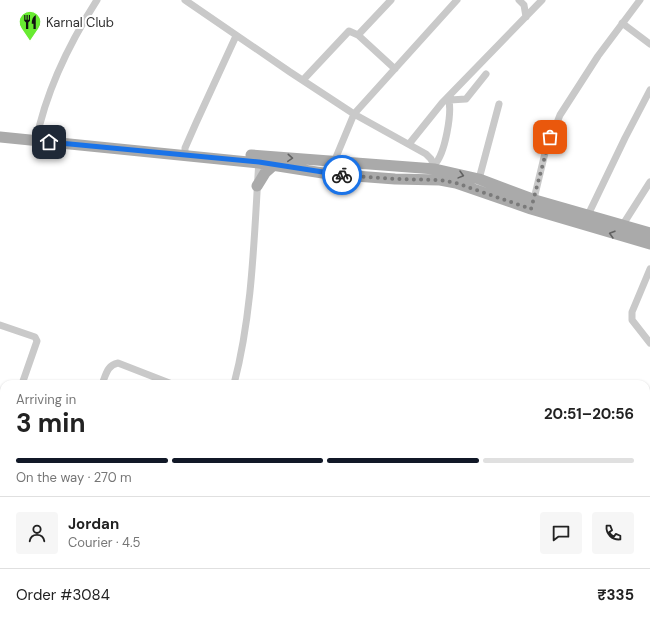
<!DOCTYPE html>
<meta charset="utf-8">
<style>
body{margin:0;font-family:"DM Sans",sans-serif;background:#f6f6f6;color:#222;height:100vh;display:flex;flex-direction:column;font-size:15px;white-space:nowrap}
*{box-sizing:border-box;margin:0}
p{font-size:13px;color:#767676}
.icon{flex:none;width:22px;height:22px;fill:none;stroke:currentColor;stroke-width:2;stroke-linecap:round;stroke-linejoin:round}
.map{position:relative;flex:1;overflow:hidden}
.drawer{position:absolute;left:0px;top:380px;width:650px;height:248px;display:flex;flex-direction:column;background:#fff;border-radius:12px 12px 0 0;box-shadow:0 1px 3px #0004}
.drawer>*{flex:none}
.pin{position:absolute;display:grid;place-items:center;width:34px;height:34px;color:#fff;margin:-17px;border-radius:8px;box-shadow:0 2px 6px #0006}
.courier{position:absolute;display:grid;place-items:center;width:40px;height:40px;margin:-20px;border:3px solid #1a73e8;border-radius:50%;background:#fff;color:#222;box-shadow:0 1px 5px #0007}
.summary em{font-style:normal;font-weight:700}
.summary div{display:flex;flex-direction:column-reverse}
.summary{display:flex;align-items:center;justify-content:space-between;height:68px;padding:0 16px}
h1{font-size:26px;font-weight:700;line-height:30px}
.bar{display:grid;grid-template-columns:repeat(4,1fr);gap:6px 4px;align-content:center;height:48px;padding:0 16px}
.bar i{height:5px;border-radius:3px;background:#e0e0e0}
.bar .on{background:#111827}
.bar p{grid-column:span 4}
.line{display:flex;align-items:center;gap:10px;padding:0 16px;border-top:1px solid #e0e0e0}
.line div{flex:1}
.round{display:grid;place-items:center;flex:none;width:42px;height:42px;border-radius:4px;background:#f6f6f6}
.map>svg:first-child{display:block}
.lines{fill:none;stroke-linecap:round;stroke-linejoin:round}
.minor{stroke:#c9c9c9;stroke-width:7}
.primary{stroke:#aaa;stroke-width:11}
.trunk{stroke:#a2a2a2;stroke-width:12}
.oneway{stroke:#626262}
.done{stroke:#7a7a7a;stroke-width:4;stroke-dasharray:0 7.2}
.route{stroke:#1a73e8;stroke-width:5}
.labels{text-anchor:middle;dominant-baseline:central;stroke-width:4;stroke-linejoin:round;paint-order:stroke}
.poi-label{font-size:13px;fill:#323232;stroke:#fff;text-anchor:start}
</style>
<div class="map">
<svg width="650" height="628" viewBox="0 0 650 628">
<rect width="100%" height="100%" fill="#fff"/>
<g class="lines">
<path class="minor" d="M185 0 290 72 354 114 426 154 431 159 435 169
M519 0 524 5 526 17
M622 23 650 44
M358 35 391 0
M303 80 349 31 358 35 395 69
M450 100 466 99 486 74
M36 141C46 91 70 42 97 0
M409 144 442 103 542 0
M185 156V148L196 123 236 36
M434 165C445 155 453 111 448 97
M329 174 354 114 457 0
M479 179 499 104
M533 203 545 153 560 115 598 56 640 0
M588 215 625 138 650 90
M622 226 650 182
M650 269 632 312V320L650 343
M0 325 35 337 37 341 22 384
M102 384C106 375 107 365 118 363L172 384
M234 384C253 311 254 235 259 160
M0 443 4 432
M646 492 650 489
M0 532 4 534
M0 609 4 612
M646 614H650
M21 624 26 628
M188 624 193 628
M475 624 478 628
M534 624 537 628
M620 624 622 628
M48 628 55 624
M585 628 594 624"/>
<path class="primary" d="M0 137 259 163 329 174 395 179 440 180 456 183 531 209 650 244
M251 155 435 169 479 179 535 200 650 233
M257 186 265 173 274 165"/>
<path class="trunk" d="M646 409 650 408
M646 418 650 417
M279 628 284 624
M290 628 295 624"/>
</g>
<defs><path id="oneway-chevron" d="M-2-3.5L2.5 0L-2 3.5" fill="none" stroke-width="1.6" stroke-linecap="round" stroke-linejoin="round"/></defs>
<g class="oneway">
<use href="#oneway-chevron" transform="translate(290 158) rotate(4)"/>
<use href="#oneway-chevron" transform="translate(461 175) rotate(15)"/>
<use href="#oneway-chevron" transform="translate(612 234) rotate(-164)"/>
</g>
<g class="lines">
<path class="done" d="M342 175 395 179 440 180 456 183 531 209 550 137"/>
<path class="route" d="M49 142 259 162 342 175"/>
</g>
<defs>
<g id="restaurant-pin" transform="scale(1.15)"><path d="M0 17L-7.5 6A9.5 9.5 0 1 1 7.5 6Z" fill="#68eb31" stroke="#fff"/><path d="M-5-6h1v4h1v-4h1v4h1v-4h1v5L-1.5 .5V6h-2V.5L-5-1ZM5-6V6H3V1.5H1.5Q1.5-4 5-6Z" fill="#111"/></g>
</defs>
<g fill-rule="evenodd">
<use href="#restaurant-pin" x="30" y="22"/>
</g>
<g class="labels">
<g class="poi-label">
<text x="46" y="22">Karnal Club</text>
</g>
</g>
</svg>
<div class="pin" style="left:550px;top:137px;background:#ea580c"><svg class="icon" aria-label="bag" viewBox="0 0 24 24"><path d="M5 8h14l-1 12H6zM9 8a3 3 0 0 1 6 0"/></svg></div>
<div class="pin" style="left:49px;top:142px;background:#1f2937"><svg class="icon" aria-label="home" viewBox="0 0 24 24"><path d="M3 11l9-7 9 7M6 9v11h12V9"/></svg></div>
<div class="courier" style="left:342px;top:175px"><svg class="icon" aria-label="bike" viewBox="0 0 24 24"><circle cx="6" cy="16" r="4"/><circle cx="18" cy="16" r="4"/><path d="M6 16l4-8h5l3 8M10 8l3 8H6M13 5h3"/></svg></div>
<section class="drawer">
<div class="summary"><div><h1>3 min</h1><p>Arriving in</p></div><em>20:51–20:56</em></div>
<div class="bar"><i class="on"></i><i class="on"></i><i class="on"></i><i></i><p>On the way · 270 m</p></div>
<div class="line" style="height:72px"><a class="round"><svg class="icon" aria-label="person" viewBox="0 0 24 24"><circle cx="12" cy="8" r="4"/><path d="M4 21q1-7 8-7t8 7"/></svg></a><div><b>Jordan</b><p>Courier · 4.5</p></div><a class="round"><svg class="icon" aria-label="chat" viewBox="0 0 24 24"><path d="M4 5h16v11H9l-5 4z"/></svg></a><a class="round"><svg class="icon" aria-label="phone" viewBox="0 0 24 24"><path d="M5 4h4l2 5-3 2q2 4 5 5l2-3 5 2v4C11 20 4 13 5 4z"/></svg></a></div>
<div class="line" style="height:52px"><div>Order #3084</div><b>₹335</b></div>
</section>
</div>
